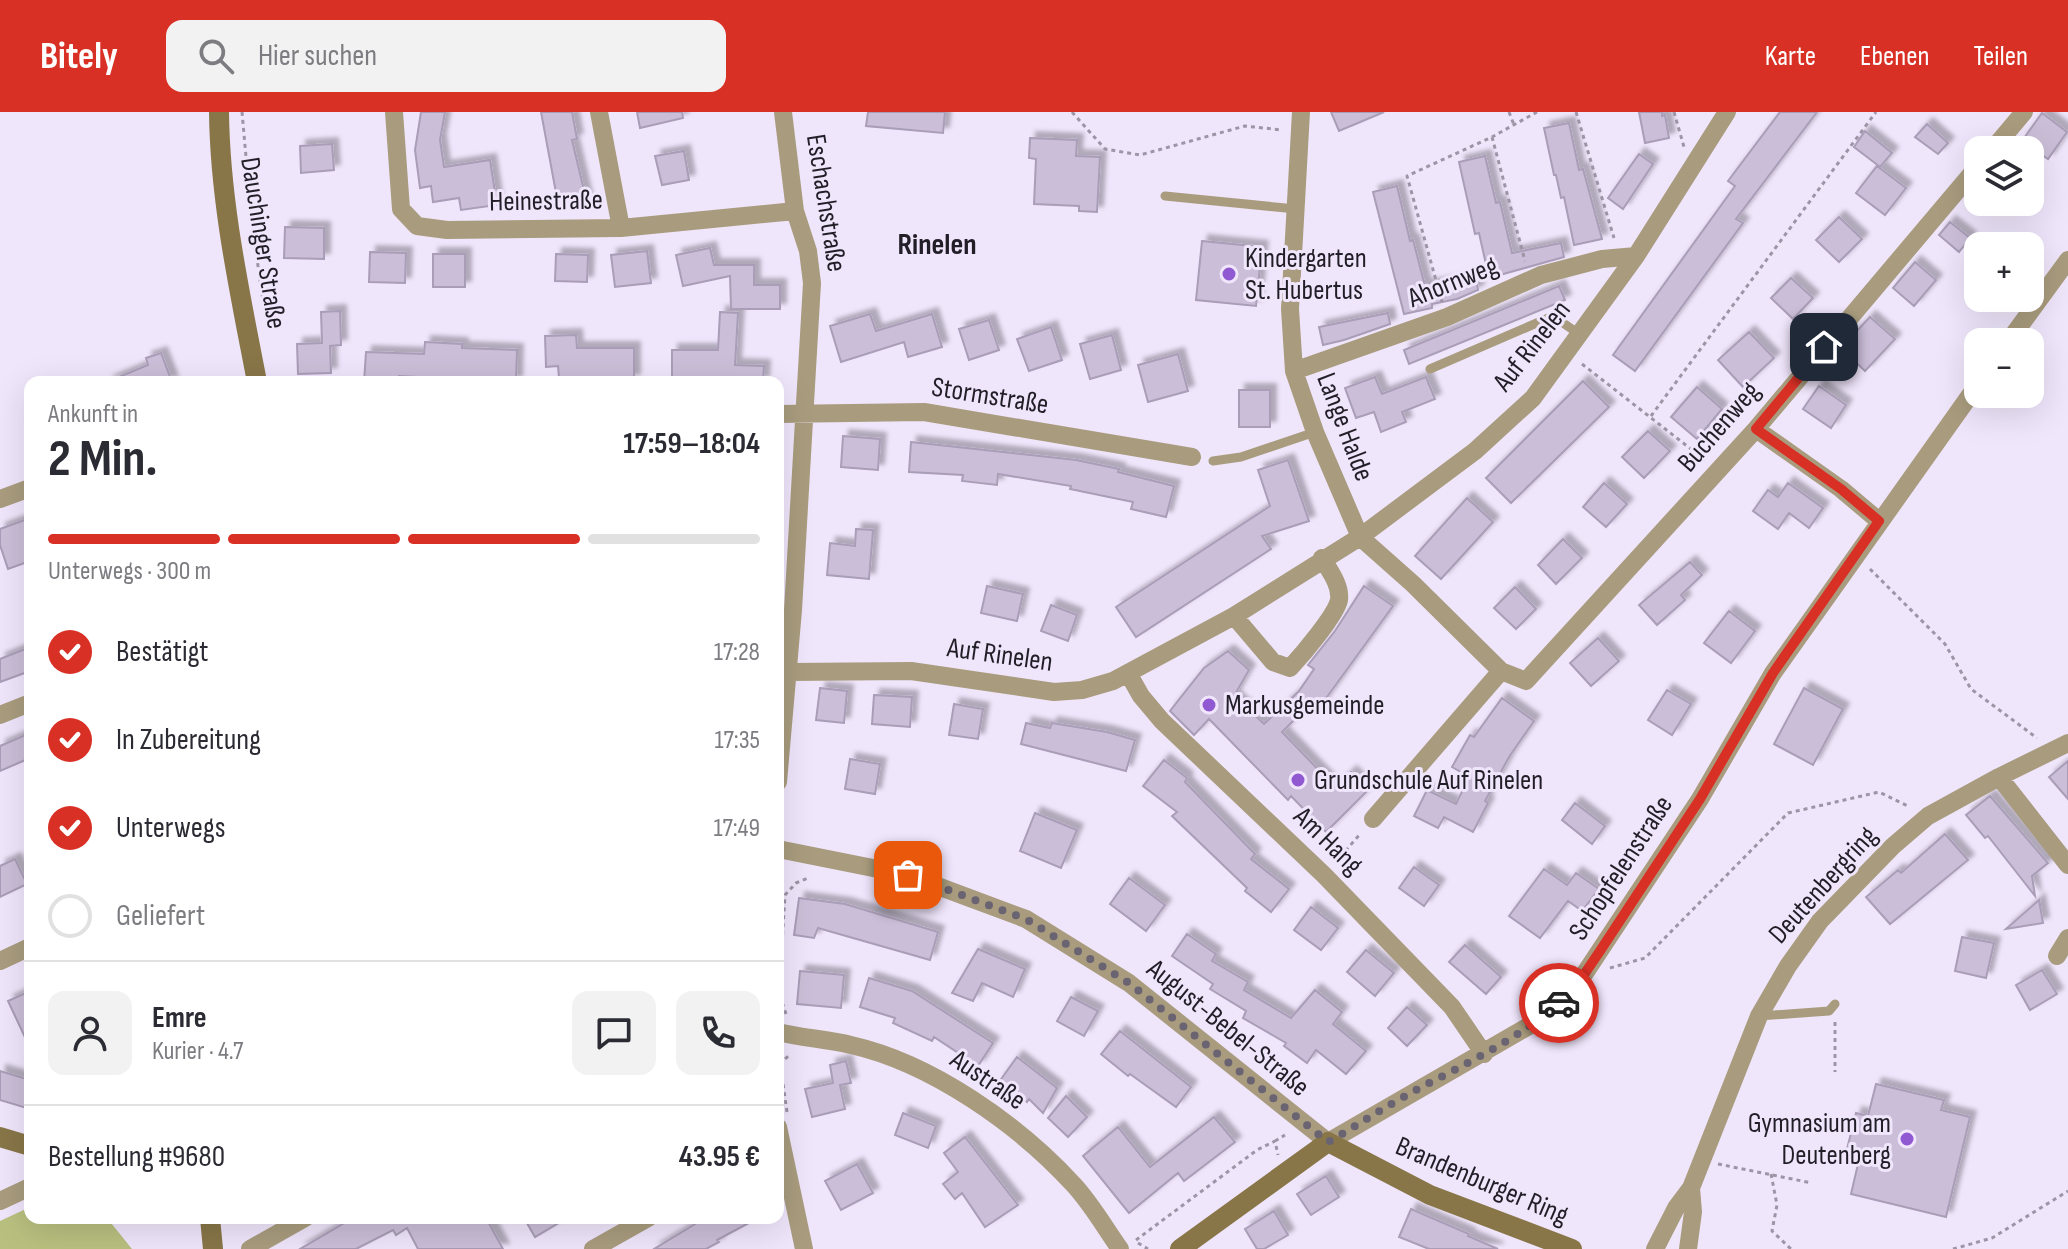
<!DOCTYPE html>
<html lang="de">
<meta charset="utf-8">
<style>
body{margin:0;font-family:"Sofia Sans Condensed",sans-serif;background:#f2f2f3;color:#2b2b33;height:100vh;display:flex;flex-direction:column;font-size:30px;white-space:nowrap}
*{box-sizing:border-box;margin:0}
p{font-size:26px;color:#7c7c81}
.icon{flex:none;width:44px;height:44px;fill:none;stroke:currentColor;stroke-width:2;stroke-linecap:round;stroke-linejoin:round}
.map{position:relative;flex:1;overflow:hidden}
.side{position:absolute;left:24px;top:264px;width:760px;height:848px;display:flex;flex-direction:column;background:#fff;border-radius:16px;box-shadow:0 8px 32px #0002}
.side>*{flex:none}
.buttons{position:absolute;left:1964px;top:24px;display:grid;gap:16px}
.buttons a{display:grid;place-items:center;width:80px;height:80px;border-radius:16px;background:#fff;box-shadow:0 8px 32px #0002;font-size:40px}
.pin{position:absolute;display:grid;place-items:center;width:68px;height:68px;color:#fff;margin:-34px;border-radius:16px;box-shadow:0 4px 12px #0006}
.courier{position:absolute;display:grid;place-items:center;width:80px;height:80px;margin:-40px;border:6px solid #d93025;border-radius:50%;background:#fff;color:#222;box-shadow:0 2px 10px #0007}
.summary em{font-style:normal;font-weight:700}
.summary div{display:flex;flex-direction:column-reverse}
.summary{display:flex;align-items:center;justify-content:space-between;height:136px;padding:0 24px}
h1{font-size:52px;font-weight:700;line-height:60px}
.bar{display:grid;grid-template-columns:repeat(4,1fr);gap:12px 8px;align-content:center;height:96px;padding:0 24px}
.bar i{height:10px;border-radius:6px;background:#e1e1e2}
.bar .active{background:#d93025}
.bar p{grid-column:span 4}
.line{display:flex;align-items:center;gap:20px;padding:0 24px;border-top:2px solid #e1e1e2}
.line div{flex:1}
.round{display:grid;place-items:center;flex:none;width:84px;height:84px;border-radius:16px;background:#f2f2f3}
ol{padding:0 24px;list-style:none}
li{display:flex;align-items:center;gap:24px;height:88px}
li p{margin-inline-start:auto}
li .icon{padding:8px;border-radius:50%;background:#d93025;color:#fff;stroke-width:4}
li:last-child{color:#7c7c81}
li i{width:44px;height:44px;border:4px solid #e1e1e2;border-radius:50%}
header{display:flex;align-items:center;gap:48px;box-sizing:border-box;height:112px;padding:0 40px;background:#d93025;color:#fff}
header strong{font-size:38px}
nav{display:flex;gap:44px;margin-inline-start:auto;font-size:28px}
.search{width:560px;height:72px;background:#f2f2f3;display:flex;align-items:center;gap:20px;box-sizing:border-box;padding:0 28px;border-radius:16px;color:#7c7c81;font-size:30px}
.map>svg:first-child{display:block}
.green{fill:#b9c07f}
.building{fill:#cbbed8;stroke:#a99db7;stroke-width:2;filter:url(#shadow)}
.lines{fill:none;stroke-linecap:round;stroke-linejoin:round}
.path{stroke:#9d95a6;stroke-width:3;stroke-dasharray:4 4;stroke-linecap:butt}
.lane{stroke:#a99c7e;stroke-width:9}
.street{stroke:#a99c7e;stroke-width:18}
.secondary{stroke:#887648;stroke-width:20}
.done{stroke:#6a6472;stroke-width:8;stroke-dasharray:0 14.4}
.route{stroke:#d93025;stroke-width:10}
.poi-dot{fill:#9159d1;stroke:#f0e6fc;stroke-width:3}
.labels{text-anchor:middle;dominant-baseline:central;stroke-width:6;stroke-linejoin:round;paint-order:stroke}
.street-label{font-size:28px;fill:#221e27;stroke:#f0e6fc}
.poi-label{font-size:28px;fill:#221e27;stroke:#f0e6fc;text-anchor:start}
.neighbourhood-label{font-size:30px;font-weight:bold;fill:#221e27;stroke:#f0e6fc}
</style>
<header>
<strong>Bitely</strong>
<div class="search"><svg class="icon" aria-label="search" viewBox="0 0 24 24"><circle cx="10" cy="10" r="6"/><path d="M15 15l6 6"/></svg>Hier suchen</div>
<nav><a>Karte</a><a>Ebenen</a><a>Teilen</a></nav>
</header>
<div class="map">
<svg width="2068" height="1137" viewBox="0 0 2068 1137">
<defs>
<filter id="shadow"><feDropShadow dx="6" dy="-6" stdDeviation="2" flood-color="#0004"/></filter>
</defs>
<rect width="100%" height="100%" fill="#f0e6fc"/>
<path class="green" d="M30 1095V1106H107L132 1137H0V1109Z"/>
<path class="building" d="M421 0H445L440 28 444 55 490 48 497 93 461 98 459 86 433 90 431 74 420 76 415 38Z
M541 0H572L577 27 572 28 587 91 559 97Z
M637 0H682L683 6 640 16Z
M868 0H945L943 21 866 14Z
M1331 0H1384L1339 19Z
M1639 0H1662V4L1665 3 1669 26 1645 31Z
M1780 0H1817L1736 107 1743 111 1635 259 1613 243 1735 74 1728 69Z
M2042 1 2067 20 2048 47 2022 29Z
M1569 11 1579 58 1583 57 1602 127 1574 133 1564 85 1561 86 1556 63H1554L1544 16Z
M1927 12 1948 31 1938 42 1915 25Z
M1865 19 1892 41 1880 55 1854 35Z
M1030 26 1077 28 1076 44 1100 45 1097 100 1079 99V94L1034 92 1036 47 1029 46Z
M332 32 334 58 301 61 300 34Z
M684 39 689 68 662 73 655 44Z
M1639 42 1653 52 1623 97 1608 86Z
M1485 44 1496 91 1500 90 1512 141 1561 131 1564 145 1489 166 1479 121 1475 122 1459 50Z
M1877 54 1906 76 1885 103 1856 81Z
M1397 74 1410 129 1413 128 1425 174 1476 166 1478 178 1457 187 1432 192V196L1404 202 1373 80Z
M1839 105 1862 127 1839 150 1816 128Z
M1950 110 1970 126 1959 140 1939 123Z
M285 115 324 116V147L284 146Z
M1202 129 1262 135 1256 194 1196 188Z
M710 136 714 153H754V173H780V197H731L730 164 683 174 676 143Z
M647 139 651 171 615 175 611 143Z
M370 140 406 141 405 171 369 170Z
M433 142H465V175H433Z
M556 142 588 143 587 170 555 169Z
M1915 150 1936 168 1914 194 1893 176Z
M1791 166 1813 186 1793 207 1771 186Z
M1559 174 1565 188 1409 252 1404 238Z
M340 199 341 233 330 234 331 261 298 262 297 232 322 231 321 200Z
M720 200 738 201 735 253 764 254 763 270H672V238H718Z
M1388 201 1390 212 1344 228 1323 233 1319 215Z
M870 202 876 219 932 202 942 235 908 245 904 230 841 250 830 214Z
M1870 205 1895 227 1865 259 1841 236Z
M989 208 999 238 969 248 959 217Z
M1051 215 1062 248 1029 259 1017 227Z
M1749 220 1774 246 1743 275 1718 248Z
M576 223 577 236H634V268H602V265L559 266 558 254 546 255 545 224Z
M1112 223 1121 258 1090 267 1080 232Z
M425 230 462 232V236L517 238 516 270 399 264V270H364L366 240 424 242Z
M161 241 172 270H107L148 253 146 246Z
M1178 242 1188 279 1148 290 1138 253Z
M1375 265 1382 282 1426 265 1435 287 1402 300 1406 310 1381 320 1374 300 1356 306 1345 276Z
M1583 269 1609 295 1511 391 1486 366Z
M1819 274 1846 293 1831 316 1803 297Z
M1697 275 1722 297 1697 327 1671 305Z
M1239 278H1270V315H1239Z
M1648 319 1670 339 1644 366 1622 345Z
M843 324 880 327 878 358 841 355Z
M911 330 1076 348 1119 357 1118 360 1174 374 1166 405 1131 397 1133 390 1070 377 1071 374 998 362 997 373 962 369 963 363 909 360Z
M1288 348 1309 409 1262 424 1271 437 1136 525 1116 495 1270 394 1258 358Z
M1604 371 1627 392 1606 415 1583 395Z
M1788 371 1823 396 1809 416 1789 401 1778 417 1753 399 1768 378 1778 385Z
M1467 386 1493 410 1441 467 1415 444Z
M30 406V449L8 457 0 433V417Z
M856 417 873 418 869 467 827 463 830 431 855 434Z
M1563 427 1582 446 1556 472 1538 453Z
M1690 450 1702 463 1681 483 1685 488 1657 513 1639 493Z
M987 474 1023 482 1017 509 981 501Z
M1364 474 1393 494 1319 596 1311 591 1282 620 1335 675 1351 660 1368 678 1326 720 1291 684 1288 688 1209 607 1194 623 1170 599 1204 556 1228 539 1249 558 1234 584 1264 612 1299 579 1314 557 1308 553 1335 519Z
M1515 475 1536 497 1516 517 1494 496Z
M1051 493 1077 503 1068 529 1041 519Z
M1729 499 1755 519 1731 551 1704 531Z
M1598 526 1619 549 1591 574 1570 551Z
M30 535V559L0 570V547Z
M820 576 847 579 844 611 816 608Z
M1804 576 1843 597 1813 653 1774 632Z
M1667 578 1691 592 1672 623 1648 608Z
M874 583 912 585 910 615 872 612Z
M1502 586 1534 609 1509 645 1485 689 1488 691 1473 720 1444 705 1438 716 1414 704 1427 678 1456 692 1469 665 1452 655 1470 623 1474 625Z
M954 592 983 597 978 627 949 623Z
M1026 611 1050 616 1052 611 1107 620 1135 628 1126 659 1021 632Z
M30 621V646L0 659V634Z
M850 647 880 652 875 682 845 677Z
M1164 648 1187 666 1185 670 1255 742 1251 747 1289 777 1271 800 1245 779 1247 776 1172 704 1177 700 1143 674Z
M2068 649V687L2049 665Z
M1990 684 2048 751 2032 764 2035 784 1988 724 1985 726 1966 703Z
M1575 691 1605 714 1592 732 1562 708Z
M1035 701 1077 718 1061 756 1020 739Z
M1945 722 1968 748 1890 812 1866 785 1898 758 1901 761Z
M15 747 27 772 0 785V754Z
M1414 755 1439 773 1424 794 1399 776Z
M1544 757 1567 773 1576 761 1599 777 1582 799 1568 789 1540 826 1509 804Z
M1129 766 1165 793 1146 819 1110 792Z
M799 786 845 792 938 820 930 848 818 816 814 826 794 823Z
M2039 788 2043 811 2006 817Z
M1311 795 1338 816 1321 838 1294 818Z
M1187 822 1216 842 1212 849 1248 870 1244 878 1291 906 1315 878 1342 900 1333 912 1366 939 1346 962 1316 938 1307 951 1284 934 1286 931 1243 906 1246 899 1210 877 1213 872 1172 844Z
M1962 825 1994 831 1986 866 1955 859Z
M1465 833 1501 865 1486 882 1449 850Z
M978 837 1025 857 1013 885 982 871 973 889 952 881Z
M1366 838 1394 861 1375 884 1347 860Z
M2042 858 2057 882 2030 898 2016 873Z
M800 859 844 863 841 896 797 892Z
M869 866 912 879 993 931 978 954 934 925 932 929 893 911 895 906 860 895Z
M30 879V936L8 889Z
M1071 885 1098 899 1084 924 1057 909Z
M1407 895 1427 913 1407 934 1388 916Z
M1120 919 1191 975 1176 995 1130 962 1128 964 1101 942Z
M1017 945 1057 976 1043 1001 1029 987 1027 990 999 970Z
M846 949 851 971 840 973 845 997 812 1005 805 977 833 971 830 953Z
M0 959 30 968V997L0 988Z
M1876 972 1944 988 1941 998 1970 1005 1946 1105 1851 1082 1858 1052 1844 1049 1856 1001 1868 1004Z
M1066 984 1087 1005 1068 1025 1048 1006Z
M903 1001 936 1014 928 1036 895 1023Z
M1214 1005 1235 1030 1184 1069 1178 1061 1129 1101 1083 1044 1118 1015 1150 1055Z
M965 1025 1018 1093 985 1115 962 1081 955 1087 943 1072 958 1060 944 1041Z
M857 1052 873 1081 841 1098 825 1069Z
M1326 1064 1339 1085 1311 1103 1297 1082Z
M1411 1097 1469 1122 1468 1124 1498 1137H1429L1399 1125Z
M1274 1099 1288 1123 1264 1137H1257L1245 1117Z
M353 1106H486L503 1137H418L407 1116 396 1123 393 1118 356 1137H300Z
M524 1106H567L535 1125Z
M705 1106H758L717 1128 719 1130 706 1137H654Z"/>
<g class="lines">
<path class="path" d="M242 0 252 112 265 203
M1072 0 1105 37 1140 43 1245 14 1282 18
M1509 0 1514 13
M1576 0 1614 126
M1674 0 1684 35
M1492 25 1525 149
M1442 190 1407 64 1492 25 1537 0
M1582 252 1705 348
M1651 304 1876 0
M1870 457 1945 532 1971 577 2037 626
M1335 751 1361 721
M1610 856 1645 846 1788 701 1879 680 1910 695
M786 902 779 881 785 783 796 771 808 766
M1835 910V960
M787 1000 780 951 791 942
M1275 1029 1285 1023
M1718 1052 1812 1071
M1771 1062 1777 1093 1772 1119 1791 1137
M1136 1128 1257 1038 1275 1029 1278 1043
M1138 1131 1148 1137
M1953 1137 1992 1126 2068 1079"/>
<path class="lane" d="M1165 84 1296 97
M1430 257 1553 204 1579 222
M1213 349 1241 345 1315 320
M1759 904 1829 899 1835 892"/>
<path class="street" d="M394 0 401 97 417 114 447 118 621 116 795 99
M599 0 621 116
M1301 0 1290 197 1294 259 1315 320 1360 425 1413 472 1501 559 1526 569 1756 317 1978 54
M1992 38 2024 0
M2008 230 2068 148
M1294 259 1447 205 1541 163 1602 147 1636 144
M778 302 924 300 1192 345
M1756 317 1841 377 1879 409
M0 387 30 376
M1234 504 1273 550 1290 556C1302 543 1336 503 1339 488 1341 473 1329 458 1322 446
M788 560 911 559 1054 580 1082 578 1113 569 1234 504 1360 425 1475 339 1533 286 1636 144 1727 0
M1128 561 1141 584 1162 609 1324 763 1452 895 1484 942
M0 603 30 591
M1999 665 2068 753
M778 670 793 498 812 171 808 139 795 99 783 0
M1373 707 1501 559
M778 737 908 763 1026 807 1129 871 1328 1030 1541 907 1564 887 1583 864 1700 687 1773 561 1978 272
M2057 844 2068 826
M0 849 30 835
M778 920C802 926 827 927 851 933 931 951 1018 1012 1073 1072 1091 1091 1105 1116 1120 1137
M778 1015 804 1137
M0 1089 30 1075
M250 1137 305 1106
M593 1137 648 1106
M1655 1137 1676 1096 1691 1076 1759 904 1788 854 1820 809 1893 734 1928 704 1999 665 2068 631
M1688 1137 1693 1100 1691 1076"/>
<path class="secondary" d="M219 0C220 91 240 181 257 270
M0 1025 30 1034
M210 1106 213 1137
M1180 1137 1328 1030 1430 1083 1572 1137"/>
</g>
<g class="lines">
<path class="done" d="M908 763 1026 807 1129 871 1328 1030C1355 1015 1380 998 1407 983 1458 955 1515 930 1559 891"/>
<path class="route" d="M1559 891 1583 864 1600 839 1700 687 1773 561 1879 409 1841 377 1756 317 1824 235"/>
</g>
<g class="poi-dot">
<circle cx="1229" cy="162" r="8"/>
<circle cx="1209" cy="593" r="8"/>
<circle cx="1298" cy="668" r="8"/>
<circle cx="1907" cy="1027" r="8"/>
</g>
<g class="labels">
<g class="street-label">
<text transform="translate(546 89) rotate(-1)">Heinestraße</text>
<text transform="translate(826 91) rotate(81)">Eschachstraße</text>
<text transform="translate(263 131) rotate(81)">Dauchinger Straße</text>
<text transform="translate(1453 170) rotate(-22)">Ahornweg</text>
<text transform="translate(1532 234) rotate(-52)">Auf Rinelen</text>
<text transform="translate(990 284) rotate(9)">Stormstraße</text>
<text transform="translate(1345 315) rotate(69)">Lange Halde</text>
<text transform="translate(1719 315) rotate(-49)">Buchenweg</text>
<text transform="translate(1000 543) rotate(8)">Auf Rinelen</text>
<text transform="translate(1328 729) rotate(44)">Am Hang</text>
<text transform="translate(1621 756) rotate(-57)">Schopfelenstraße</text>
<text transform="translate(1823 773) rotate(-48)">Deutenbergring</text>
<text transform="translate(1228 916) rotate(39)">August-Bebel-Straße</text>
<text transform="translate(988 968) rotate(34)">Austraße</text>
<text transform="translate(1482 1069) rotate(23)">Brandenburger Ring</text>
</g>
<g class="poi-label">
<text x="1245" y="146">Kindergarten<tspan x="1245" dy="32">St. Hubertus</tspan></text>
<text x="1225" y="593">Markusgemeinde</text>
<text x="1314" y="668">Grundschule Auf Rinelen</text>
<text x="1891" y="1011" text-anchor="end">Gymnasium am<tspan x="1891" dy="32">Deutenberg</tspan></text>
</g>
<g class="neighbourhood-label">
<text x="937" y="133">Rinelen</text>
</g>
</g>
</svg>
<div class="buttons">
<a><svg class="icon" aria-label="layers" viewBox="0 0 24 24"><path d="M12 4l9 5-9 5-9-5zM3 14l9 5 9-5"/></svg></a>
<a>+</a>
<a>−</a>
</div>
<div class="pin" style="left:908px;top:763px;background:#ea580c"><svg class="icon" aria-label="bag" viewBox="0 0 24 24"><path d="M5 8h14l-1 12H6zM9 8a3 3 0 0 1 6 0"/></svg></div>
<div class="pin" style="left:1824px;top:235px;background:#1f2937"><svg class="icon" aria-label="home" viewBox="0 0 24 24"><path d="M3 11l9-7 9 7M6 9v11h12V9"/></svg></div>
<div class="courier" style="left:1559px;top:891px"><svg class="icon" aria-label="car" viewBox="0 0 24 24"><path d="M5 17H2v-5l4-1 3-4h7l3 4 3 1v5h-3M9 17h6M6 11h13"/><circle cx="7" cy="17" r="2"/><circle cx="17" cy="17" r="2"/></svg></div>
<section class="side">
<div class="summary"><div><h1>2 Min.</h1><p>Ankunft in</p></div><em>17:59–18:04</em></div>
<div class="bar"><i class="active"></i><i class="active"></i><i class="active"></i><i></i><p>Unterwegs · 300 m</p></div>
<ol>
<li><svg class="icon" aria-label="check" viewBox="0 0 24 24"><path d="M5 12l5 5 9-10"/></svg>Bestätigt<p>17:28</p></li>
<li><svg class="icon" aria-label="check" viewBox="0 0 24 24"><path d="M5 12l5 5 9-10"/></svg>In Zubereitung<p>17:35</p></li>
<li><svg class="icon" aria-label="check" viewBox="0 0 24 24"><path d="M5 12l5 5 9-10"/></svg>Unterwegs<p>17:49</p></li>
<li><i></i>Geliefert</li>
</ol>
<div class="line" style="height:144px"><a class="round"><svg class="icon" aria-label="person" viewBox="0 0 24 24"><circle cx="12" cy="8" r="4"/><path d="M4 21q1-7 8-7t8 7"/></svg></a><div><b>Emre</b><p>Kurier · 4.7</p></div><a class="round"><svg class="icon" aria-label="chat" viewBox="0 0 24 24"><path d="M4 5h16v11H9l-5 4z"/></svg></a><a class="round"><svg class="icon" aria-label="phone" viewBox="0 0 24 24"><path d="M5 4h4l2 5-3 2q2 4 5 5l2-3 5 2v4C11 20 4 13 5 4z"/></svg></a></div>
<div class="line" style="height:104px"><div>Bestellung #9680</div><b>43.95 €</b></div>
</section>
</div>
